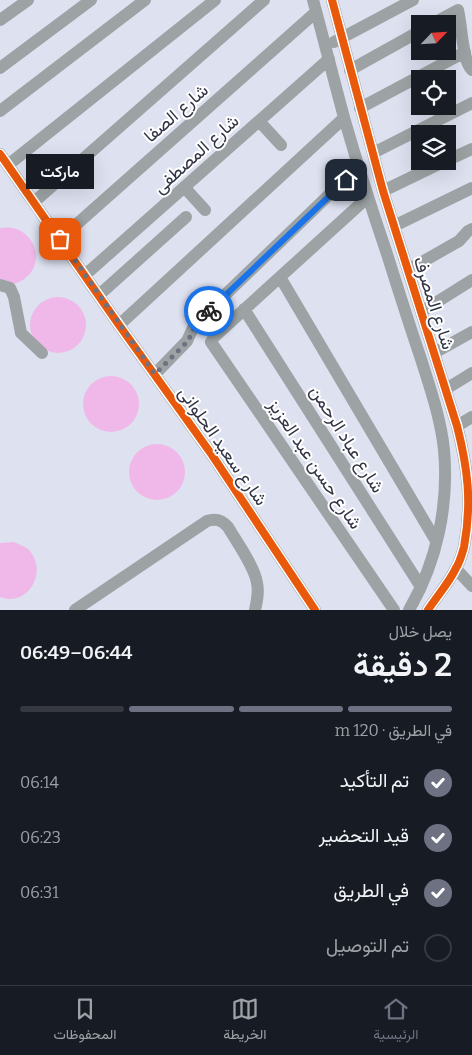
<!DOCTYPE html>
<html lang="ar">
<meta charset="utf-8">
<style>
body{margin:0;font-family:Bitter,Vazirmatn,serif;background:#20242c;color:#f1f3f6;direction:rtl;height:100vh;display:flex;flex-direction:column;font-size:19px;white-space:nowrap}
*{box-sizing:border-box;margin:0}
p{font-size:16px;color:#9ea1a6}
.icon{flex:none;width:28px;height:28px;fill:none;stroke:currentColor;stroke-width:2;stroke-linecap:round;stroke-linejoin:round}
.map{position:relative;height:610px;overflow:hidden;direction:ltr}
.sheet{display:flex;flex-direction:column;background:#171b24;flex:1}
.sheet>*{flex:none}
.needle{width:32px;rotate:65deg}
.controls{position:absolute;left:411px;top:15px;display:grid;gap:10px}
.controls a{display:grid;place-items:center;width:45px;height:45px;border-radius:0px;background:#171b24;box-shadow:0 5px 20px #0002;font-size:25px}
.pin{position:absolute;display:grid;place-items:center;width:42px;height:42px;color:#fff;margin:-21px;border-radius:10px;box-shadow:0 2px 8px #0006}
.courier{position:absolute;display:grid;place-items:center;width:50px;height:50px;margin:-25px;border:4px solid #1a73e8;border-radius:50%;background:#fff;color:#222;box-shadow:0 1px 6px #0007}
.bubble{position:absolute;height:35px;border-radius:0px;background:#171b24;box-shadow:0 5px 20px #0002;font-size:16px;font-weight:600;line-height:35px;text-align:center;direction:rtl}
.overview em{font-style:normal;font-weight:600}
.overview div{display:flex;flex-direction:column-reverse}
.overview{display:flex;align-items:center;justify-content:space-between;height:85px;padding:0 20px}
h1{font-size:32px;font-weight:600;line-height:38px}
.bar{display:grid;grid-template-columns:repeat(4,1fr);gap:8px 5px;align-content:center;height:60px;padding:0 20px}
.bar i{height:6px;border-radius:4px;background:#363941}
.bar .current{background:#6e7182}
.bar p{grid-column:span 4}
ol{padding:0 20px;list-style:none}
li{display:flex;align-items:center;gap:15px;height:55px}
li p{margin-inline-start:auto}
li .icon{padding:5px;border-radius:50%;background:#6e7182;color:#fff;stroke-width:4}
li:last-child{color:#9ea1a6}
li i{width:28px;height:28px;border:2px solid #363941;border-radius:50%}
.tabs{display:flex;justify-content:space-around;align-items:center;height:70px;border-top:1px solid #363941;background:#171b24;font-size:14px;color:#9ea1a6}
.tabs a{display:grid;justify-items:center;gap:2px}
.tabs .current{color:#6e7182}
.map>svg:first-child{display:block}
.water{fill:#f0b8e8}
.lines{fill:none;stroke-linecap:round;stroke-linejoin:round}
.minor{stroke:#9da3a4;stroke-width:12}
.cycleway-casing{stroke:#fff;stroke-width:11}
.cycleway{stroke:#e8590c;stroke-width:8}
.done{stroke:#6e7182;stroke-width:5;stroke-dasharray:0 9}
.route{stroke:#1a73e8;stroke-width:6}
.labels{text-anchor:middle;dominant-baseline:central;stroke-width:4;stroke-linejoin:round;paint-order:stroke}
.street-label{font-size:18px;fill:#323546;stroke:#fff}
</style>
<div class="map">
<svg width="472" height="610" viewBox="0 0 472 610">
<rect width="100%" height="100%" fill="#dee1f0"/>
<path class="water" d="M0 228C4 228 8 227 12 228 26 230 37 244 36 258 35 276 16 289 0 283Z
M30 325a28 28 0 1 1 56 0a28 28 0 1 1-56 0Z
M83 404a28 28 0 1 1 56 0a28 28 0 1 1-56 0Z
M129 472a28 28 0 1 1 56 0a28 28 0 1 1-56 0Z
M14 542C18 544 24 546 28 549 49 570 29 608 0 597V543Z"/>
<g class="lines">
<path class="minor" d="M313 0C324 40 334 81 345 121 358 166 372 210 387 254 398 289 409 324 421 359 430 388 441 419 444 450 449 505 437 562 409 610
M332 0 383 191 457 426C468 469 472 503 464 547 462 554 460 562 456 568 449 583 437 596 428 610
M0 20 28 0
M432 24 458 10C462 25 462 61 472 70
M334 42 413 0
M0 68 91 0
M350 70 420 31
M360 108 465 52
M0 111 145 0
M259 121 281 145
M373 153 472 103
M0 154 119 325 212 455 315 610
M448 160 472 149
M8 165 215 0
M185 188 205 210
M383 191 445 161
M368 197 214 337 211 342 394 610
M34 202 264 0
M394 226 472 188
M60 239 316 12
M408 270 459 241 468 231 472 229
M85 275 329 59
M280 277 436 541
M0 285 10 288 14 297 21 333 42 353
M99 295 186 217
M244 309 421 587
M421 312 472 280
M119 325 344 118
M434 353 472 332
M155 374 187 341 193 328 200 319 358 167
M446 389 472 373
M457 426 472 417
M456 569 472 586
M75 610 207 521C216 518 222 520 228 527 236 541 255 567 257 583 259 592 257 601 255 610"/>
<g class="cycleway-casing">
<path id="cycleway" d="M332 0 383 191 457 426C468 469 472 503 464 547 462 554 460 562 456 568 449 583 437 596 428 610
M0 154 119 325 212 455 315 610"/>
</g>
<use href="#cycleway" class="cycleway"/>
</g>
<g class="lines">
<path class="done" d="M60 239 155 374 188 341 194 328 200 319 209 311"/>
<path class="route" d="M209 311 346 180"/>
</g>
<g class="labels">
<g class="street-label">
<text transform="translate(176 113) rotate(-41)">شارع الصفا</text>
<text transform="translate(196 154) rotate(-42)">شارع المصطفى</text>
<text transform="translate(434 303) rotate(72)">شارع المصرف</text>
<text transform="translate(347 439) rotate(58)">شارع عباد الرحمن</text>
<text transform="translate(223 446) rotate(55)">شارع سعيد الحلوانى</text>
<text transform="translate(315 464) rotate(56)">شارع حسن عبد العزيز</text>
</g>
</g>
</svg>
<div class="controls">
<a><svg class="needle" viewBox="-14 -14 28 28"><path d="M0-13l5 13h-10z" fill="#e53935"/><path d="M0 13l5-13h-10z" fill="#9ea1a6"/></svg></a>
<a><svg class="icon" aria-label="locate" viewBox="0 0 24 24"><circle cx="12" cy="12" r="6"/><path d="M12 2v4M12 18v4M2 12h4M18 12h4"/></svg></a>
<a><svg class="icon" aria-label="layers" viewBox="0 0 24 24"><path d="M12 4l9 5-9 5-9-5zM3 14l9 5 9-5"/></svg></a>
</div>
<div class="pin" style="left:60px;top:239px;background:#ea580c"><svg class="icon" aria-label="bag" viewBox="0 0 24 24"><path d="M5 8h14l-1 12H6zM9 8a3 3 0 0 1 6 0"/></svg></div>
<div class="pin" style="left:346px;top:180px;background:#1f2937"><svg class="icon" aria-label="home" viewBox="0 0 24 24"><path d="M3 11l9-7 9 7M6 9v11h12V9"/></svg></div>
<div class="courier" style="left:209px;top:311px"><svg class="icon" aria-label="bike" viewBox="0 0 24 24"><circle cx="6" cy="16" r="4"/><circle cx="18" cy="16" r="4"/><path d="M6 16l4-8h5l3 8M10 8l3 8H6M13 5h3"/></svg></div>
<div class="bubble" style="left:26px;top:154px;width:68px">ماركت</div>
</div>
<section class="sheet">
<div class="overview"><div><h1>2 دقيقة</h1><p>يصل خلال</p></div><em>06:44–06:49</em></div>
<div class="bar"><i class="current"></i><i class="current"></i><i class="current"></i><i></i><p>في الطريق · 120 m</p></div>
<ol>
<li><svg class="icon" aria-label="check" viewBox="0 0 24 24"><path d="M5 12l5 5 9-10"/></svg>تم التأكيد<p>06:14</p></li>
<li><svg class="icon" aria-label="check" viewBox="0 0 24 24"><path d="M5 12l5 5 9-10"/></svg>قيد التحضير<p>06:23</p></li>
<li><svg class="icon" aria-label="check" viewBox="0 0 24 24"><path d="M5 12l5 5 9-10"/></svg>في الطريق<p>06:31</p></li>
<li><i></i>تم التوصيل</li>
</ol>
</section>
<nav class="tabs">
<a class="current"><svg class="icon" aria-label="home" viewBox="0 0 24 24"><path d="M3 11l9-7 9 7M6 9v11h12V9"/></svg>الرئيسية</a>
<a><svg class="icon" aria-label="map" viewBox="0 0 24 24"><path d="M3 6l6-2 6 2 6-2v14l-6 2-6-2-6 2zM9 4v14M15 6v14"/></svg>الخريطة</a>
<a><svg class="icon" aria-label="saved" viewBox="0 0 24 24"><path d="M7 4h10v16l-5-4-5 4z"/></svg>المحفوظات</a>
</nav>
